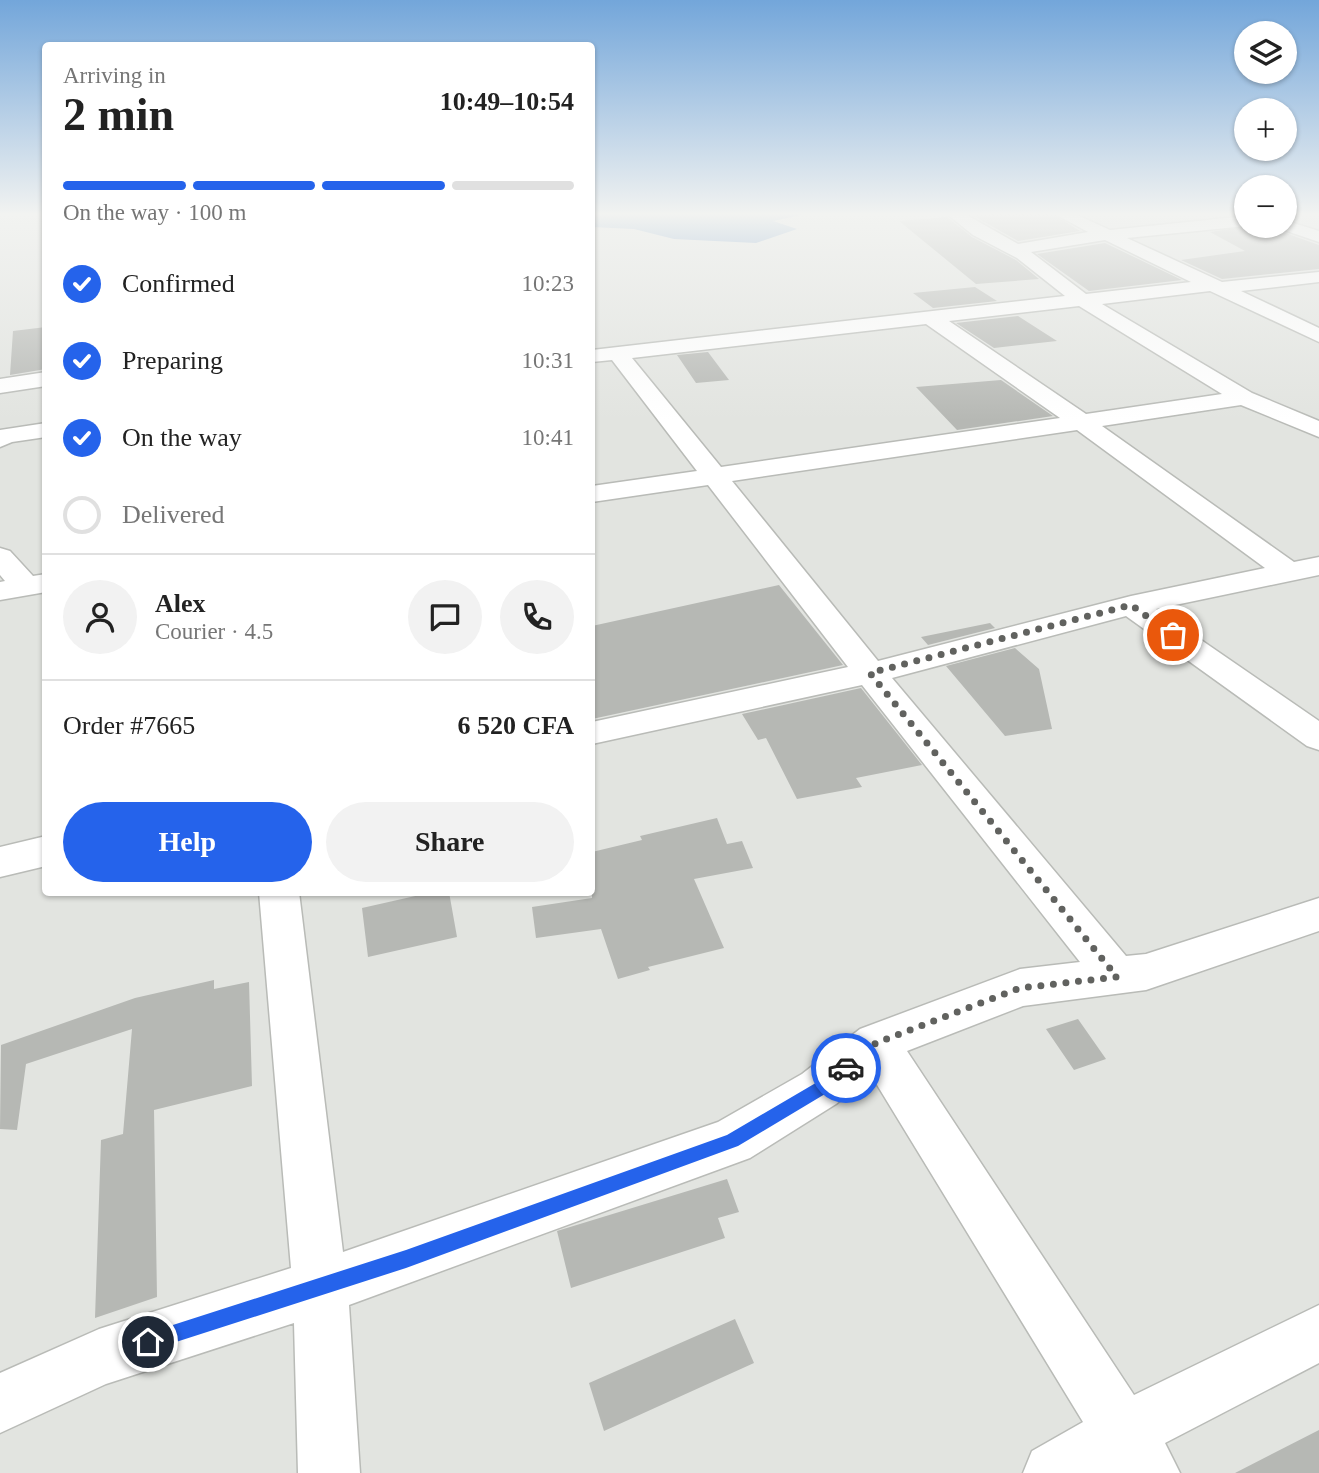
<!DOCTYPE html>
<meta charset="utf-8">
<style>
body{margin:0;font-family:"Times New Roman",serif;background:#f2f2f2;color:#222;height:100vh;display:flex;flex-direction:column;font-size:26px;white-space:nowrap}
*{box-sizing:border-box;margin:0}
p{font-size:23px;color:#767676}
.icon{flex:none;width:38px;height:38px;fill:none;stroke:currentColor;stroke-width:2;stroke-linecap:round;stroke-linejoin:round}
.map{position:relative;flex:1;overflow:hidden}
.drawer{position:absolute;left:42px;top:42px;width:553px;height:854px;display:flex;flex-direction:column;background:#fff;border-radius:7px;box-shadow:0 2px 5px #0004}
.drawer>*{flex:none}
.controls{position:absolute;left:1234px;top:21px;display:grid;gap:14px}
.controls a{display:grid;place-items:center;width:63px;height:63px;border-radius:50%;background:#fff;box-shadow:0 2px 5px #0004;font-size:35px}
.pin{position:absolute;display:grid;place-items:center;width:60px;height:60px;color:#fff;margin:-30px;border:4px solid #fff;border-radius:50%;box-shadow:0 2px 7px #0007}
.courier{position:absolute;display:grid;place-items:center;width:70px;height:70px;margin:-35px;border:5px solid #2563eb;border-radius:50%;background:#fff;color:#222;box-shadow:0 2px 9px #0007}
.summary em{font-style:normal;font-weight:600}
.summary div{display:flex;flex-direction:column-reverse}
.summary{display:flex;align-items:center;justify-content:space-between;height:119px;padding:0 21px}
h1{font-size:46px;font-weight:600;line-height:52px}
.bar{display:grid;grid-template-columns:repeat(4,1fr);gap:10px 7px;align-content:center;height:84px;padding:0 21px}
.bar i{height:9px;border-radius:5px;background:#e0e0e0}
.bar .on{background:#2563eb}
.bar p{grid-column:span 4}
.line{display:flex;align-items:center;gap:18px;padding:0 21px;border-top:2px solid #e0e0e0}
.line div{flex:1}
.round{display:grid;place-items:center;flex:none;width:74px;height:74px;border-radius:37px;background:#f2f2f2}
ol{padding:0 21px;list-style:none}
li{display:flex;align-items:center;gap:21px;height:77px}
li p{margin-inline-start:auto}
li .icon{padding:7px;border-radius:50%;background:#2563eb;color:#fff;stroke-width:4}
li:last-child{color:#767676}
li i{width:38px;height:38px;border:4px solid #e0e0e0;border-radius:50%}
.primary-button{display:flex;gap:14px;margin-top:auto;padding:14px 21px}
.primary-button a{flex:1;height:80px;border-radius:42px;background:#2563eb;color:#fff;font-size:28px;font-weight:600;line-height:80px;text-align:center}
.primary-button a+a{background:#f2f2f2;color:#222}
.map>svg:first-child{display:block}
.water{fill:#6592c4}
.building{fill:#b6b8b4}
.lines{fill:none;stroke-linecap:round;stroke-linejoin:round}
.minor-casing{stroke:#b9bbb7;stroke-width:3}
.minor{fill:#fff;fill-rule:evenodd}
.route{fill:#2563eb}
.done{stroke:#61625f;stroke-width:7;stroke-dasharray:0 12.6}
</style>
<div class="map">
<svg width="1319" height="1473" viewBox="0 0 1319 1473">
<rect width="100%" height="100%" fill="#e2e4e0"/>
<path class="water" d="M592 214H806L773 221 797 229 756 243 674 239 634 229 592 227Z"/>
<path class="building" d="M986 214H1053L1080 231 1018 241 972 215Z
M947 217 972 237 1016 260 1039 279 976 284 899 221Z
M1249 226H1273L1277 230 1319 245V269L1222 279 1181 260 1245 251 1210 232Z
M1105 243 1182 280 1089 291 1037 254Z
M975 287 997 301 933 308 913 293Z
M1018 316 1057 341 994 348 956 323Z
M46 327V369L10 375 13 331Z
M708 352 729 380 696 383 677 355Z
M1001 380 1053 416 957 430 916 387Z
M779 585 843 665 592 719V626Z
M990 623 995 628 928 645 921 637Z
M1015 648 1039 669 1052 729 1005 736 946 666Z
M861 688 922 765 856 778 862 787 797 799 766 738 758 740 742 714Z
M717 818 727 844 742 841 753 868 694 879 724 948 648 967 650 970 618 979 601 929 536 938 532 907 592 898V852L642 840 640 836Z
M433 892H449L457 937 368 957 362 908Z
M214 980V989L249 982 252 1086 154 1110 157 1297 95 1318 101 1140 123 1134 132 1029 26 1064 17 1130 0 1129 1 1045 135 998Z
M1078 1019 1106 1059 1074 1070 1046 1029Z
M727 1179 739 1212 718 1218 725 1238 571 1288 557 1231Z
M735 1319 754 1363 604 1431 589 1383Z
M1319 1430V1473H1235Z"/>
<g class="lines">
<g class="minor-casing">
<path id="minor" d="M947 214H965L1018 244 1088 232 1055 214H1075L1110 230 1246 216V226L1127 238 1222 282 1319 272V282L1241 291 1319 328V342L1210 291 1102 304 1252 393 1319 421V437L1241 405 1102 426 1294 562 1319 557V575L1156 609 1319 721V750L1307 746 1126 616 892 678 1126 956 1146 954 1319 898V931L1146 990 1023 1006 907 1051 1134 1395 1319 1305V1363L1165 1443 1180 1473H1023L1032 1451 1083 1422 871 1075 836 1104 750 1158 349 1305 360 1473H298L294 1323 106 1384 0 1433V1373L99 1329 291 1268 259 892H299L343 1252 718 1122 802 1074 860 1029 1020 969 1080 962 862 685 592 744V722L848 667 708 485 592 502V486L697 471 612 360 592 362V350L1065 296 1017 258 973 235ZM1105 240 1191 282 1086 294 1031 252ZM1079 306 1222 394 1086 414 949 321ZM926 324 1060 418 721 467 632 358ZM1077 430 1265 568 1131 596 878 661 732 481Z
M1284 220 1319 231V242L1278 228 1276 226H1284Z
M46 372V386L0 393V379Z
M46 423V437L12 442 0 447V430Z
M0 548 10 551 33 576 46 574V592L0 600V582L5 581 0 575Z
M46 836V866L0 877V847Z"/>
</g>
<use href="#minor" class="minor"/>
</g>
<linearGradient id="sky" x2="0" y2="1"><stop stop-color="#73a6da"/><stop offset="0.51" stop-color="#f2f3f1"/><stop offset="1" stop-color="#f2f3f1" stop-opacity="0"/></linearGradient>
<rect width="1319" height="420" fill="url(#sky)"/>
<path class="route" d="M846 1061 851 1063V1073L825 1094 738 1146 406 1268 148 1351 142 1349 139 1342 142 1336 148 1333 406 1250 727 1135 814 1084Z"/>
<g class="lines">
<path class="done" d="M846 1068 876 1043 1020 988 1117 977 870 673 1131 605 1173 635"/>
</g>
</svg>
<div class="controls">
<a><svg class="icon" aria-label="layers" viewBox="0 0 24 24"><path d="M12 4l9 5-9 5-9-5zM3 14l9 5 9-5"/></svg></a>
<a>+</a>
<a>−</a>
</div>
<div class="pin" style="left:1173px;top:635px;background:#ea580c"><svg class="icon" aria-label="bag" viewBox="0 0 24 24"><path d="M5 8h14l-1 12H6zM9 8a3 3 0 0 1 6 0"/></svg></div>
<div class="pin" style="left:148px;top:1342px;background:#1f2937"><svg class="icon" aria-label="home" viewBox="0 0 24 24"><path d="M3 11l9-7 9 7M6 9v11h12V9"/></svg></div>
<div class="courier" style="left:846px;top:1068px"><svg class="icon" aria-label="car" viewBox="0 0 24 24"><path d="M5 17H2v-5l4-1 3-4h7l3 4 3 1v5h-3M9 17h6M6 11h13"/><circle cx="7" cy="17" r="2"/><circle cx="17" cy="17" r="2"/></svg></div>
<section class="drawer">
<div class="summary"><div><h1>2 min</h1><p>Arriving in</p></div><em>10:49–10:54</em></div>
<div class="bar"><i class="on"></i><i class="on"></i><i class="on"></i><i></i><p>On the way · 100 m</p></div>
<ol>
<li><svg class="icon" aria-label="check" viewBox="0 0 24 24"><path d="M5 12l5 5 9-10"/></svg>Confirmed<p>10:23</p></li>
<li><svg class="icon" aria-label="check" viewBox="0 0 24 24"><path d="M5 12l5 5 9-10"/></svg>Preparing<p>10:31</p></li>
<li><svg class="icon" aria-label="check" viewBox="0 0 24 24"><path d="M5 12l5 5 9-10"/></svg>On the way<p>10:41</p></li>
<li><i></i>Delivered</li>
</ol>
<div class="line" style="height:126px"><a class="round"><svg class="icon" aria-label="person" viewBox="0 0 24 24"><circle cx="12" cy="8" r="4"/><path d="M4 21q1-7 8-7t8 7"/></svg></a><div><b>Alex</b><p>Courier · 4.5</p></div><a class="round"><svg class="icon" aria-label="chat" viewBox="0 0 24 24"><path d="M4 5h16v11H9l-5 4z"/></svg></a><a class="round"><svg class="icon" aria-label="phone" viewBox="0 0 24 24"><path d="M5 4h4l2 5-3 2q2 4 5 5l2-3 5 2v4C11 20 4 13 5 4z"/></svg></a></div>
<div class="line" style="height:91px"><div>Order #7665</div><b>6 520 CFA</b></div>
<div class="primary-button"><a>Help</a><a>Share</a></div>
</section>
</div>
